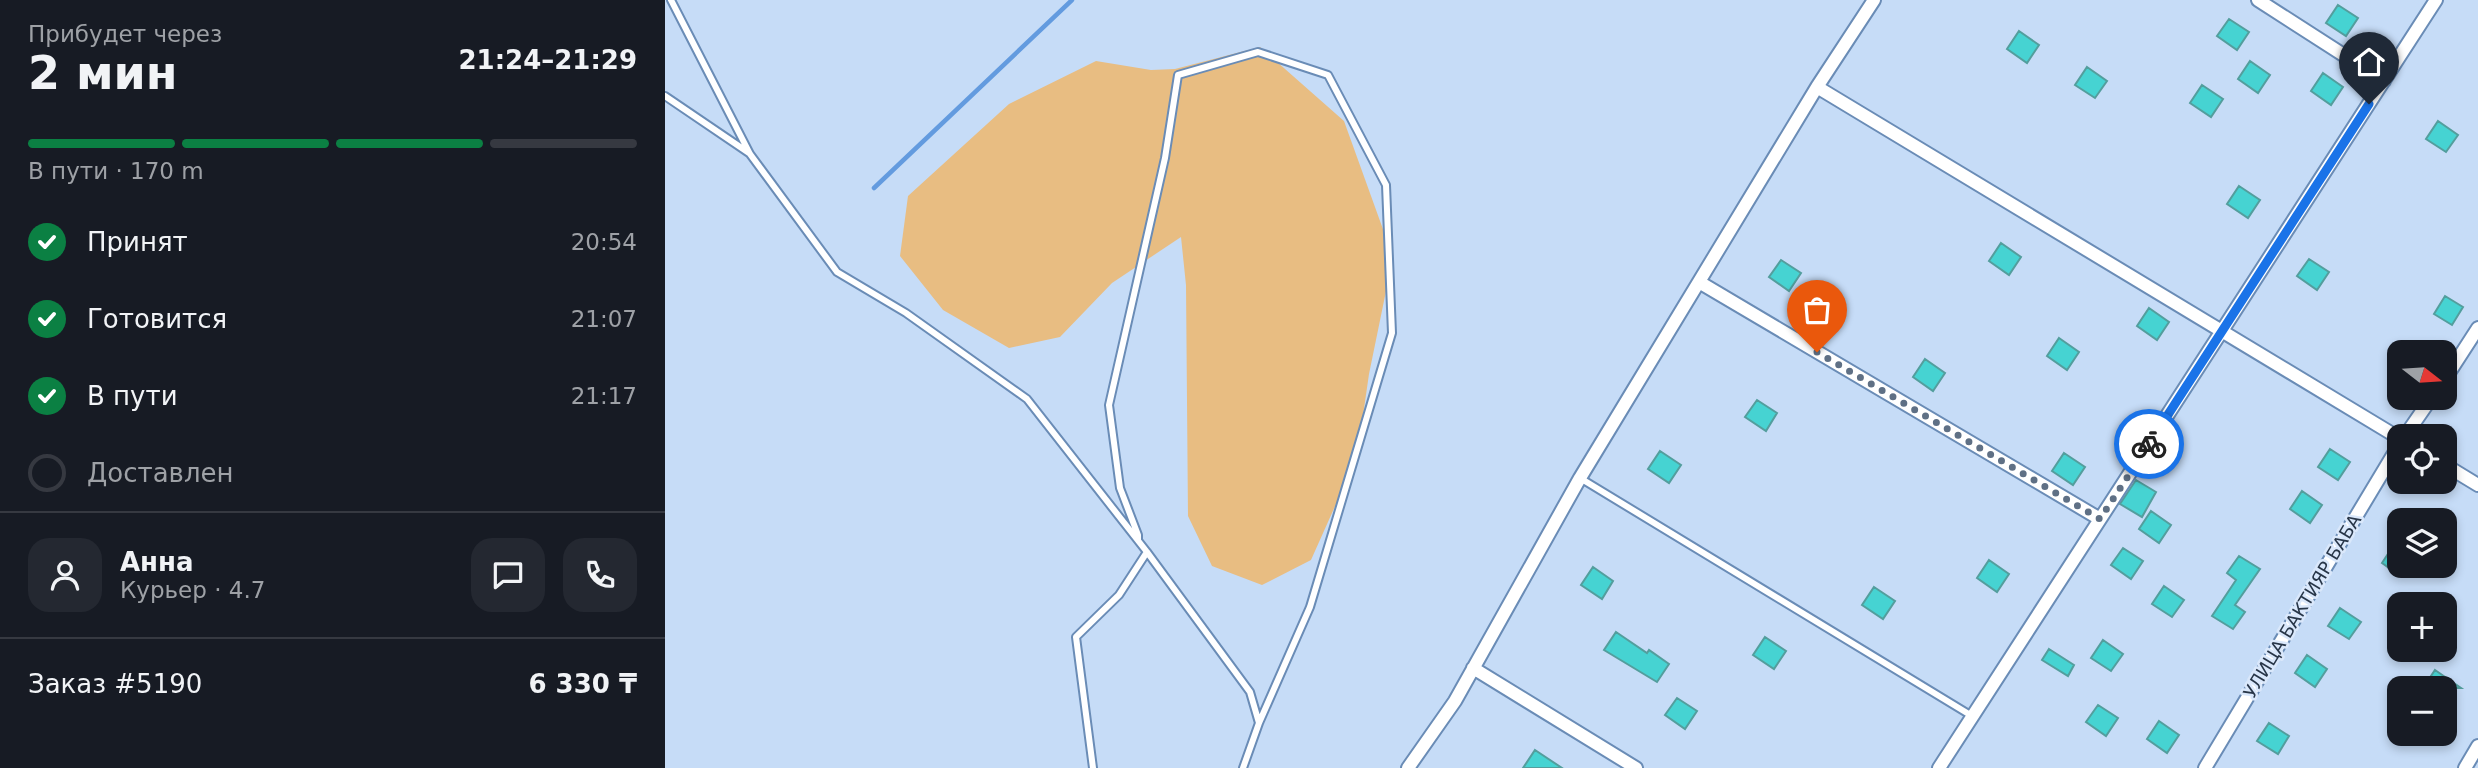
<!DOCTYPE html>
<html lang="ru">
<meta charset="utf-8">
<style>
body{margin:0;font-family:"DejaVu Sans",sans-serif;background:#242831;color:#f1f3f6;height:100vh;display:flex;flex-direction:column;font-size:26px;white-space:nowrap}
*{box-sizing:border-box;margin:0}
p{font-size:23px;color:#9ea1a6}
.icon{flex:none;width:38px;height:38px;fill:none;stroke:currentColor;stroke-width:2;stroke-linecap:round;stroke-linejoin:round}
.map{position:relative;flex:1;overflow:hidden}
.panel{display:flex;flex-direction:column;background:#171b24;width:665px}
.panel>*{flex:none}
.needle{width:46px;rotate:107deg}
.controls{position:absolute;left:1722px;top:340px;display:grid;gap:14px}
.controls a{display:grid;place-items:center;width:70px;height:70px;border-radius:14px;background:#171b24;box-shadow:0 4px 10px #0003;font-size:35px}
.pin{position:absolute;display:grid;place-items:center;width:60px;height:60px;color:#fff;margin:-72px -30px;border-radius:50% 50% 50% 0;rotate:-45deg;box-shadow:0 0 7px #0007}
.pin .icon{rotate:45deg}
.courier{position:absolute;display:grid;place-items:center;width:70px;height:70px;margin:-35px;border:5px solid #1a73e8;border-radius:50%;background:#fff;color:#222;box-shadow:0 2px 9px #0007}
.head em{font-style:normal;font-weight:600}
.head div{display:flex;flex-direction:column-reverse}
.head{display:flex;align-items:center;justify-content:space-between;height:119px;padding:0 28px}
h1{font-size:46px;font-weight:600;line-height:52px}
.bar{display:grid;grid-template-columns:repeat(4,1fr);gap:10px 7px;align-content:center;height:84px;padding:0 28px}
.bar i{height:9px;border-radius:5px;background:#363941}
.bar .current{background:#0b8043}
.bar p{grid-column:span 4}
.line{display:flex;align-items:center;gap:18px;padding:0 28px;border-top:2px solid #363941}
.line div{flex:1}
.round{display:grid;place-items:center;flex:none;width:74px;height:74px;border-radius:21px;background:#242831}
ol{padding:0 28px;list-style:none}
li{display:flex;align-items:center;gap:21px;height:77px}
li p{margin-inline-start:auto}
li .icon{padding:7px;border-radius:50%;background:#0b8043;color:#fff;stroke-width:4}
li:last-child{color:#9ea1a6}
li i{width:38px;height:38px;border:4px solid #363941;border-radius:50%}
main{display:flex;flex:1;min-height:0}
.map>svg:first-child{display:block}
.green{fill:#e8bd82}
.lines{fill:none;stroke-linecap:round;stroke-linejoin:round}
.stream{stroke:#639bdf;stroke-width:4.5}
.building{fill:#46d3d2;stroke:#539e9d;stroke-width:2}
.lane-casing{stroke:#6a8cb6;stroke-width:10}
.street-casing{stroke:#6a8cb6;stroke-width:16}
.lane{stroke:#fff;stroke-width:6}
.street{stroke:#fff;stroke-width:12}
.done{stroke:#5f7085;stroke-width:7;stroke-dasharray:0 12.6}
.route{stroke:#1a73e8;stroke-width:9}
.labels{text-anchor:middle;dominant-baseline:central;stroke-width:5;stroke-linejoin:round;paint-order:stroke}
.street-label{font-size:18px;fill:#283648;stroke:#dae8fb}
</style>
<main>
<section class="panel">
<div class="head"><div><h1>2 мин</h1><p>Прибудет через</p></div><em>21:24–21:29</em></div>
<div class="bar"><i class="current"></i><i class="current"></i><i class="current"></i><i></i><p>В пути · 170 m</p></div>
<ol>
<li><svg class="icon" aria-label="check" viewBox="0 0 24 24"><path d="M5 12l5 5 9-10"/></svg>Принят<p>20:54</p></li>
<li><svg class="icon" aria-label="check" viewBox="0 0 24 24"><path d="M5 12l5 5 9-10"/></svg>Готовится<p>21:07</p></li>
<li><svg class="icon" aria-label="check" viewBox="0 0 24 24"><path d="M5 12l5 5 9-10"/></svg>В пути<p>21:17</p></li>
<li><i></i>Доставлен</li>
</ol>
<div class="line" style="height:126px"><a class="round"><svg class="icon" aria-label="person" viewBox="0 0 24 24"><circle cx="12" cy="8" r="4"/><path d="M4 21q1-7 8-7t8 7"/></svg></a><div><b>Анна</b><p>Курьер · 4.7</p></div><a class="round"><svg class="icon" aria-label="chat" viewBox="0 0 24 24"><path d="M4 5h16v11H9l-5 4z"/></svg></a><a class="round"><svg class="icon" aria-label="phone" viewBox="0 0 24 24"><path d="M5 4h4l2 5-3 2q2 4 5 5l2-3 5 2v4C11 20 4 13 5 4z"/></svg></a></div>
<div class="line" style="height:91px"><div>Заказ #5190</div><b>6 330 ₸</b></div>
</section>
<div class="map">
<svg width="1813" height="768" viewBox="0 0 1813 768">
<rect width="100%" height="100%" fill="#c6dcf7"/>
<path class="green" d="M595 47 679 121 728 257 704 374 692 457 646 560 597 585 547 566 523 516 521 285 516 237 447 283 395 337 344 348 278 310 235 256 243 196 344 104 431 61 486 70 510 69Z"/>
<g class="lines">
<path class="stream" d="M209 188 407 0"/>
</g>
<path class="building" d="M1673 5 1693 18 1681 36 1661 23Z
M1564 19 1584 32 1572 50 1552 36Z
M1354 31 1374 45 1362 63 1342 49Z
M1585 61 1605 75 1593 93 1573 79Z
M1422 67 1442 81 1430 98 1410 85Z
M1658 73 1678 87 1666 105 1646 91Z
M1537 85 1558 99 1546 117 1525 103Z
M1773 121 1793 135 1781 152 1761 139Z
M1574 186 1595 200 1583 218 1562 204Z
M1336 243 1356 257 1344 275 1324 261Z
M1644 259 1664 272 1652 290 1632 276Z
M1116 260 1136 273 1124 291 1104 277Z
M1780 296 1798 307 1787 325 1769 314Z
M1484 308 1504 322 1492 340 1472 326Z
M1394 338 1414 352 1402 370 1382 356Z
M1260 359 1280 373 1268 391 1248 377Z
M1092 400 1112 413 1101 431 1080 417Z
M1665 449 1685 462 1673 480 1653 467Z
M995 451 1016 465 1004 483 983 469Z
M1399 453 1420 467 1408 485 1387 471Z
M1471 480 1491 492 1477 517 1455 504Z
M1637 491 1657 505 1645 523 1625 509Z
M1486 511 1506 525 1494 543 1474 529Z
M1734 537V575L1717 563Z
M1458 548 1478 561 1466 579 1446 565Z
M1574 556 1595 569 1570 605 1580 612 1568 629 1547 616 1571 580 1562 573Z
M1324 560 1344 574 1332 592 1312 578Z
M928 567 948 581 937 599 916 585Z
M1499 586 1519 600 1507 617 1487 604Z
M1209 587 1230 601 1218 619 1197 605Z
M1675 608 1696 622 1684 639 1663 626Z
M951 632 982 653 984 650 1004 664 992 682 939 650Z
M1100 637 1121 651 1109 669 1088 655Z
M1438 640 1458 654 1446 671 1426 658Z
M1384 649 1409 665 1403 676 1377 660Z
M1642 655 1662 669 1650 687 1630 673Z
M1770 670 1796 688H1758Z
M1012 698 1032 711 1020 729 1000 715Z
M1433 705 1453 718 1441 736 1421 722Z
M1494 721 1514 735 1502 753 1482 739Z
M1604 723 1624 736 1613 754 1592 741Z
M870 750 897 768H858Z"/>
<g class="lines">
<g class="lane-casing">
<path id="lane" d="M6 0 85 154 172 272 241 313 362 399 482 552 585 692 594 723
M0 96 84 153
M915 478 1307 716
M473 540V535L455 488 444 405 500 158 513 75 593 52 663 75 721 185 727 333 645 607 594 723 578 768
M428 768 411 637 454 595 482 552"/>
</g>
<g class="street-casing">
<path id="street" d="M1593 0 1719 81
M1152 87 1734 438
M1034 282 1435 519
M1780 379 1813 328
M1740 436 1767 397
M1780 465 1813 485
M808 668 971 768
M743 768 790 701 915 478 1152 87 1209 0
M1274 768 1771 0
M1540 768 1734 445
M1800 768 1813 746"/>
</g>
<use href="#lane" class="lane"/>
<use href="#street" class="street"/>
</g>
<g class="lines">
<path class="done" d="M1152 352 1435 519 1484 444"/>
<path class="route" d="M1484 444 1704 104"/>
</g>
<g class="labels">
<g class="street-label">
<text transform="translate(1637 606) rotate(-59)">УЛИЦА БАКТИЯР БАБА</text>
</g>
</g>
</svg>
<div class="controls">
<a><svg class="needle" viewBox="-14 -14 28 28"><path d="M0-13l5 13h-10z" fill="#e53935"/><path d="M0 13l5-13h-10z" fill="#9ea1a6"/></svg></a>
<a><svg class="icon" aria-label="locate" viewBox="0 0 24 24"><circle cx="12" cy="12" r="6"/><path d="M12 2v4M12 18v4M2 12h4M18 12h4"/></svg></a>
<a><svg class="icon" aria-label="layers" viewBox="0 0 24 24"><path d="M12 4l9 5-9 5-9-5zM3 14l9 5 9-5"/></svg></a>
<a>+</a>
<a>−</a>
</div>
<div class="pin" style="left:1152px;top:352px;background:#ea580c"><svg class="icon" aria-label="bag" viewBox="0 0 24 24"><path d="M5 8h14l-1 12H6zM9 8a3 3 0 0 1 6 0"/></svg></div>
<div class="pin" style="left:1704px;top:104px;background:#1f2937"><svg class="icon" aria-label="home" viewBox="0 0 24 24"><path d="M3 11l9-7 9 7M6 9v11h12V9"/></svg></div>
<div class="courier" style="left:1484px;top:444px"><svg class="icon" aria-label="bike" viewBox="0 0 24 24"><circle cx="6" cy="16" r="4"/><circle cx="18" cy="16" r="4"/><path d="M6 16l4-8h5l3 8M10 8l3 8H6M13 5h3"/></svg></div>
</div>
</main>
